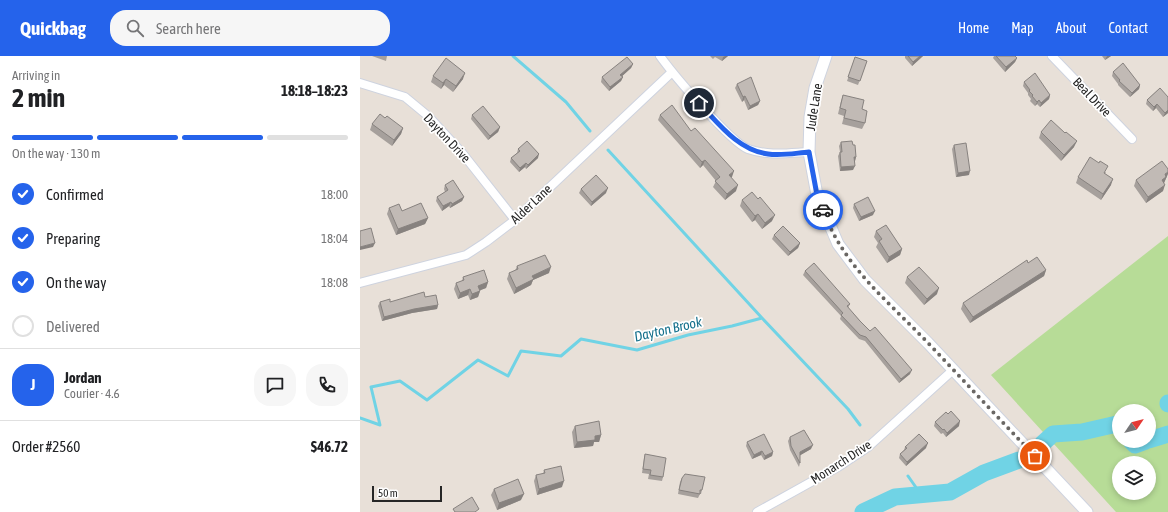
<!DOCTYPE html>
<meta charset="utf-8">
<style>
body{margin:0;font-family:"Asap Condensed",sans-serif;background:#f6f6f6;color:#202124;height:100vh;display:flex;flex-direction:column;font-size:15px;white-space:nowrap}
*{box-sizing:border-box;margin:0}
p{font-size:13px;color:#757577}
.icon{flex:none;width:22px;height:22px;fill:none;stroke:currentColor;stroke-width:2;stroke-linecap:round;stroke-linejoin:round}
.map{position:relative;flex:1;overflow:hidden}
.drawer{display:flex;flex-direction:column;background:#fff;width:360px}
.drawer>*{flex:none}
.needle{width:26px;rotate:55deg}
.controls{position:absolute;left:752px;top:348px;display:grid;gap:8px}
.controls a{display:grid;place-items:center;width:44px;height:44px;border-radius:50%;background:#fff;box-shadow:0 2px 6px #0003;font-size:20px}
.scale{position:absolute;left:12px;bottom:10px;width:70px;box-sizing:border-box;padding-left:4px;border:2px solid #262626;border-top:0;font-size:11px;line-height:14px;white-space:nowrap;color:#262626;-webkit-text-stroke:3px #fff;paint-order:stroke}
.pin{position:absolute;display:grid;place-items:center;width:34px;height:34px;color:#fff;margin:-17px;border:2px solid #fff;border-radius:50%;box-shadow:0 1px 4px #0007}
.courier{position:absolute;display:grid;place-items:center;width:40px;height:40px;margin:-20px;border:3px solid #2563eb;border-radius:50%;background:#fff;color:#222;box-shadow:0 1px 5px #0007}
.head em{font-style:normal;font-weight:700}
.head div{display:flex;flex-direction:column-reverse}
.head{display:flex;align-items:center;justify-content:space-between;height:68px;padding:0 12px}
h1{font-size:26px;font-weight:700;line-height:30px}
.bar{display:grid;grid-template-columns:repeat(4,1fr);gap:6px 4px;align-content:center;height:48px;padding:0 12px}
.bar i{height:5px;border-radius:3px;background:#e0e0e0}
.bar .on{background:#2563eb}
.bar p{grid-column:span 4}
.line{display:flex;align-items:center;gap:10px;padding:0 12px;border-top:1px solid #e0e0e0}
.line div{flex:1}
.round{display:grid;place-items:center;flex:none;width:42px;height:42px;border-radius:16px;background:#f6f6f6}
ol{padding:0 12px;list-style:none}
li{display:flex;align-items:center;gap:12px;height:44px}
li p{margin-inline-start:auto}
li .icon{padding:4px;border-radius:50%;background:#2563eb;color:#fff;stroke-width:4}
li:last-child{color:#757577}
li i{width:22px;height:22px;border:2px solid #e0e0e0;border-radius:50%}
header{display:flex;align-items:center;gap:24px;box-sizing:border-box;height:56px;padding:0 20px;background:#2563eb;color:#fff}
header strong{font-size:19px}
nav{display:flex;gap:22px;margin-inline-start:auto;font-size:14px}
.search{width:280px;height:36px;background:#f6f6f6;display:flex;align-items:center;gap:10px;box-sizing:border-box;padding:0 14px;border-radius:16px;color:#757577;font-size:15px}
main{display:flex;flex:1;min-height:0}
.map>svg:first-child{display:block}
.green{fill:#b7dc97;fill-rule:evenodd}
.lines{fill:none;stroke-linecap:round;stroke-linejoin:round}
.stream{stroke:#70d3e5;stroke-width:3}
.river{stroke:#70d3e5;stroke-width:17}
.street-casing{stroke:#ced3df;stroke-width:10}
.secondary-casing{stroke:#ced3df;stroke-width:13}
.street{stroke:#fff;stroke-width:8}
.secondary{stroke:#fff;stroke-width:11}
.wall{fill:#a6a09c}
.shaded-wall{fill:#87827f}
.building{fill:#c1bab5;stroke:#87827f}
.done{stroke:#6a6764;stroke-width:4;stroke-dasharray:0 7.2}
.route{stroke:#2563eb;stroke-width:5}
.labels{text-anchor:middle;dominant-baseline:central;stroke-width:3.5;stroke-linejoin:round;paint-order:stroke}
.street-label{font-size:13px;fill:#262626;stroke:#fff}
.water-label{font-size:14px;font-style:italic;fill:#15708c;stroke:#fff}
</style>
<header>
<strong>Quickbag</strong>
<div class="search"><svg class="icon" aria-label="search" viewBox="0 0 24 24"><circle cx="10" cy="10" r="6"/><path d="M15 15l6 6"/></svg>Search here</div>
<nav><a>Home</a><a>Map</a><a>About</a><a>Contact</a></nav>
</header>
<main>
<section class="drawer">
<div class="head"><div><h1>2 min</h1><p>Arriving in</p></div><em>18:18–18:23</em></div>
<div class="bar"><i class="on"></i><i class="on"></i><i class="on"></i><i></i><p>On the way · 130 m</p></div>
<ol>
<li><svg class="icon" aria-label="check" viewBox="0 0 24 24"><path d="M5 12l5 5 9-10"/></svg>Confirmed<p>18:00</p></li>
<li><svg class="icon" aria-label="check" viewBox="0 0 24 24"><path d="M5 12l5 5 9-10"/></svg>Preparing<p>18:04</p></li>
<li><svg class="icon" aria-label="check" viewBox="0 0 24 24"><path d="M5 12l5 5 9-10"/></svg>On the way<p>18:08</p></li>
<li><i></i>Delivered</li>
</ol>
<div class="line" style="height:72px"><b class="round" style="background:#2563eb;color:#fff">J</b><div><b>Jordan</b><p>Courier · 4.6</p></div><a class="round"><svg class="icon" aria-label="chat" viewBox="0 0 24 24"><path d="M4 5h16v11H9l-5 4z"/></svg></a><a class="round"><svg class="icon" aria-label="phone" viewBox="0 0 24 24"><path d="M5 4h4l2 5-3 2q2 4 5 5l2-3 5 2v4C11 20 4 13 5 4z"/></svg></a></div>
<div class="line" style="height:52px"><div>Order #2560</div><b>$46.72</b></div>
</section>
<div class="map">
<svg width="808" height="456" viewBox="0 0 808 456">
<rect width="100%" height="100%" fill="#e8e0d8"/>
<path class="green" d="M808 180V456H756L631 319ZM759 355H789V385H759ZM759 407H789V437H759Z"/>
<g class="lines">
<path class="stream" d="M153 0 206 46 230 75
M248 94 402 262
M0 362 20 369 11 331 40 325 67 344 118 304 148 320 161 295 201 300 221 283 277 294 328 279 372 270 402 262 488 353 500 369
M548 420 562 440"/>
<path class="river" d="M808 347V348
M789 384 808 378
M771 385 775 389 786 385
M682 388 693 378 722 376 757 368 759 370
M503 456 535 441 590 436 624 417 659 404"/>
<g class="street-casing">
<path id="street" d="M300 0C313 18 370 86 388 93 408 100 428 97 449 96
M692 0 772 83
M0 27 45 41 68 60 103 98 155 164
M0 227 106 199 126 186 155 164 311 17
M397 456 478 411 508 391 593 314"/>
</g>
<g class="secondary-casing">
<path id="secondary" d="M466 0 455 32 450 61 449 96 457 139 478 188 505 224 568 287 727 456"/>
</g>
<use href="#street" class="street"/>
<use href="#secondary" class="secondary"/>
</g>
<path class="wall" d="M12 0H27L26 5Z
M350 0H368L362 5 355 1 353 3Z
M545 0H563L552 10 545 2Z
M634 0H655L657 2 655 6 645 16 633 2Z
M742 0H751L745 4Z
M495 1 507 5 498 29 487 25Z
M273 8 271 12 262 20 263 21 261 25 249 35 241 26 242 21Z
M753 16 780 29 779 33 770 41 758 29V28L752 20Z
M73 20 103 23 93 36 84 29 81 33 71 26Z
M664 26 690 39 689 43 680 51 677 48 675 50 670 45 671 43 668 39V37L663 30Z
M377 28 400 45 398 49 388 54 384 44 382 46 375 32Z
M800 32 808 57 803 61 796 52 793 55 786 48 787 44Z
M483 39 502 53 505 67 502 73 482 68 484 60 478 58 481 45Z
M112 59 140 71 138 76 128 84 111 63Z
M300 59 331 75 372 121H371L376 135 365 144 353 131 356 125 343 109 340 112 298 64Z
M25 62 43 72 41 78 32 90 10 74 12 68Z
M681 76 714 91 701 105 679 82Z
M481 86 493 89 496 101 495 105H494L493 114 480 115 478 100 480 96 479 90Z
M594 89 609 119 596 121 592 93Z
M158 93 178 102 166 113 165 111 159 116 150 106 151 102 157 97Z
M746 116 745 118 751 129 741 144 716 127 718 121Z
M807 121 806 122 804 127 803 135 786 147 774 130 776 124Z
M85 129 104 141 102 145 90 152 89 150 82 155 76 145 77 141 85 136 84 133Z
M221 133 246 137 231 150 219 137Z
M398 143 412 165 402 173 395 164 392 166 380 150 382 144Z
M494 148 513 159 499 165 493 152Z
M29 152 68 162 65 168 36 179 27 158Z
M516 175 542 193 540 199 527 207 516 191 518 187 514 181Z
M414 179 440 187 438 192 428 200 412 183Z
M668 207 686 214 684 220 610 267 601 253 603 247Z
M157 210 189 217 173 224 171 229 154 238 147 223 149 217 155 215Z
M445 215 490 248 488 252 550 318 539 327 505 285 499 283 480 263 481 260 443 219Z
M103 221 128 226 126 232 120 234V235L118 241 110 244 108 239 98 243 94 233 96 227 102 225Z
M547 221 577 238 564 249 545 227Z
M65 241 78 249 77 253 52 257 22 265 18 250 20 246H30Z
M575 366 599 370 586 381 583 377 581 378 574 370Z
M215 370 241 379 239 386H234L233 390 214 392 212 376Z
M430 381 451 393 440 399V407L439 411 430 394 428 385Z
M387 386 413 396 412 400 404 404 401 399 392 403 386 390Z
M545 391 566 392 546 410 539 402 540 398 544 394Z
M285 398 303 421 302 425 288 423 289 418 282 417 284 402Z
M184 414 202 431 177 439 174 425 176 419 183 418Z
M322 422 342 434 341 438H340L338 442 318 438 320 426Z
M134 433 161 444 137 454 131 439Z"/>
<path class="shaded-wall" d="M365 0H368L362 5 363 1Z
M560 0H563L552 10 553 6Z
M747 0H751L745 4Z
M657 2 655 6 645 16 646 11Z
M273 8 271 12 259 23 260 19Z
M105 17 103 23 93 36 96 30Z
M263 21 261 25 249 35 250 31Z
M86 23 84 29 81 33 83 27Z
M780 29 779 33 770 41 772 37Z
M690 39 689 43 680 51 681 47Z
M385 40 384 44 382 46 383 41Z
M679 44 677 48 675 50 677 46Z
M400 45 398 49 388 54 390 50Z
M797 48 796 52 793 55 794 51Z
M808 54V57L803 61 805 57Z
M140 71 138 76 128 84 130 80Z
M43 72 41 78 32 90 34 84Z
M717 85 714 91 701 105 704 99Z
M179 98 178 102 166 113 168 109Z
M494 101H496L495 105H492Z
M345 104 343 109 340 112 342 106Z
M166 107 165 111 159 116 160 112Z
M495 110 493 114 480 115 481 111Z
M374 115 372 121 367 124 369 119Z
M610 115 609 119 596 121 598 117Z
M808 116V118L804 127 799 130 805 118Z
M753 123 751 129 741 144 743 138Z
M378 129 376 135 365 144 367 138Z
M805 129 803 135 786 147 788 141Z
M248 132 246 137 231 150 232 146Z
M104 141 102 145 90 152 92 148Z
M91 146 89 150 82 155 83 150Z
M515 155 513 159 499 165 501 161Z
M398 158 395 164 392 166 395 160Z
M415 159 412 165 402 173 405 167Z
M68 162 65 168 36 179 38 173Z
M15 187 13 191 0 194V191Z
M440 187 438 192 428 200 430 196Z
M542 193 540 199 527 207 529 201Z
M191 211 189 217 173 224 171 229 154 238 156 232 172 220Z
M686 214 684 220 610 267 613 261Z
M128 226 126 232 116 236 118 230Z
M579 232 577 238 564 249 567 243Z
M110 233 108 239 98 243 100 237Z
M120 235 118 241 110 244 112 238Z
M78 249 77 253 52 257 22 265 24 261 54 253Z
M552 314 550 318 539 327 541 323Z
M600 365 599 370 586 381 587 377Z
M241 379 239 386H234L233 390 214 392 217 386 235 380Z
M568 387 566 392 546 410 547 406Z
M453 389 451 393 439 400 440 396Z
M402 395 401 399 392 403 394 399Z
M413 396 412 400 404 404 405 400Z
M204 425 202 431 177 439 179 433Z
M164 438 161 444 137 454 139 447Z"/>
<path class="building" d="M548 0H560L553 6Z
M636 0H655L657 2 646 11Z
M267 1 273 8 260 19 263 21 250 31 242 21Z
M495 1 507 5 500 25 488 21Z
M86 2 105 17 96 30 86 23 83 27 73 20Z
M763 7 780 29 772 37 759 25 760 24 753 16Z
M675 17 690 39 681 47 679 44 677 46 672 40 673 39 669 35 670 34 664 26Z
M391 21 400 45 390 50 385 40 383 41 377 28Z
M800 32 808 41V54L805 57 797 48 794 51 787 44Z
M483 39 504 44 502 53 507 55 505 67 484 62 486 54 480 52Z
M312 49 331 75 335 72 374 115 369 119 378 129 367 138 355 125 360 121 345 104 342 106 300 59Z
M123 50 140 71 130 80 112 59Z
M20 58 25 62 27 60 43 72 34 84 12 68Z
M691 64 705 77 706 76 717 85 704 99 681 76Z
M167 85 179 98 168 109 166 107 160 112 151 102 160 95 158 93Z
M492 85 493 89H495L496 101H494L495 110 481 111 480 96H482L481 86Z
M606 87 610 115 598 117 594 89Z
M730 101 739 107 740 105 748 110 744 117 753 123 743 138 718 121Z
M802 105 808 113V116L805 118 806 121 802 124 805 129 788 141 776 124Z
M236 119 248 132 232 146 221 133Z
M93 124 104 141 92 148 91 146 83 150 77 141 88 134 85 129Z
M392 136 398 143 400 141 415 159 405 167 398 158 395 160 382 144Z
M508 141 515 155 501 161 494 148Z
M61 147 68 162 38 173 29 152 39 148 42 155Z
M526 169 542 193 529 201 519 185 522 183 516 175Z
M423 170 440 187 430 196 414 179Z
M11 172 15 187 0 191V175Z
M185 199 191 211 172 220 174 223 156 232 149 217 158 213 157 210Z
M677 201 686 214 613 261 603 247 667 204 668 207Z
M454 207 490 248 487 250 500 265 510 275 515 271 552 314 541 323 506 281 500 279 481 259 483 257 445 215Z
M559 211 579 232 567 243 547 221Z
M124 214 128 226 118 230 120 235 112 238 110 233 100 237 96 227 104 224 103 221Z
M64 236 65 241 76 239 78 249 54 253 24 261 20 246 30 243V246Z
M591 355 600 365 587 377 584 373 583 374 575 366 586 356 588 358Z
M239 365 241 379 235 380V384L217 386 215 370Z
M444 374 453 389 440 396V407L431 390 430 381Z
M404 378 413 396 405 400 402 395 394 399 387 386Z
M559 378 568 387 547 406 540 398 547 392 545 391Z
M285 398 306 402 303 421 290 419 291 414 283 413Z
M201 410 204 425 179 433 176 419 185 417 184 414Z
M325 418 345 421 342 434H340V438L319 434 322 422Z
M158 423 164 438 139 447 134 433Z
M112 441 119 453 115 456H95L93 453Z"/>
<g class="lines">
<path class="done" d="M463 154C483 210 528 245 568 287 604 325 639 363 675 400"/>
<path class="route" d="M339 47C359 68 378 94 408 98 421 100 436 97 449 96L457 139 463 154"/>
</g>
<g class="labels">
<g class="street-label">
<text transform="translate(732 41) rotate(46)">Beal Drive</text>
<text transform="translate(454 51) rotate(-81)">Jude Lane</text>
<text transform="translate(87 82) rotate(47)">Dayton Drive</text>
<text transform="translate(171 148) rotate(-43)">Alder Lane</text>
<text transform="translate(481 406) rotate(-33)">Monarch Drive</text>
</g>
<g class="water-label">
<text transform="translate(308 273) rotate(-13)">Dayton Brook</text>
</g>
</g>
</svg>
<div class="controls">
<a><svg class="needle" viewBox="-14 -14 28 28"><path d="M0-13l5 13h-10z" fill="#e53935"/><path d="M0 13l5-13h-10z" fill="#757577"/></svg></a>
<a><svg class="icon" aria-label="layers" viewBox="0 0 24 24"><path d="M12 4l9 5-9 5-9-5zM3 14l9 5 9-5"/></svg></a>
</div>
<div class="scale">50 m</div>
<div class="pin" style="left:675px;top:400px;background:#ea580c"><svg class="icon" aria-label="bag" viewBox="0 0 24 24"><path d="M5 8h14l-1 12H6zM9 8a3 3 0 0 1 6 0"/></svg></div>
<div class="pin" style="left:339px;top:47px;background:#1f2937"><svg class="icon" aria-label="home" viewBox="0 0 24 24"><path d="M3 11l9-7 9 7M6 9v11h12V9"/></svg></div>
<div class="courier" style="left:463px;top:154px"><svg class="icon" aria-label="car" viewBox="0 0 24 24"><path d="M5 17H2v-5l4-1 3-4h7l3 4 3 1v5h-3M9 17h6M6 11h13"/><circle cx="7" cy="17" r="2"/><circle cx="17" cy="17" r="2"/></svg></div>
</div>
</main>
